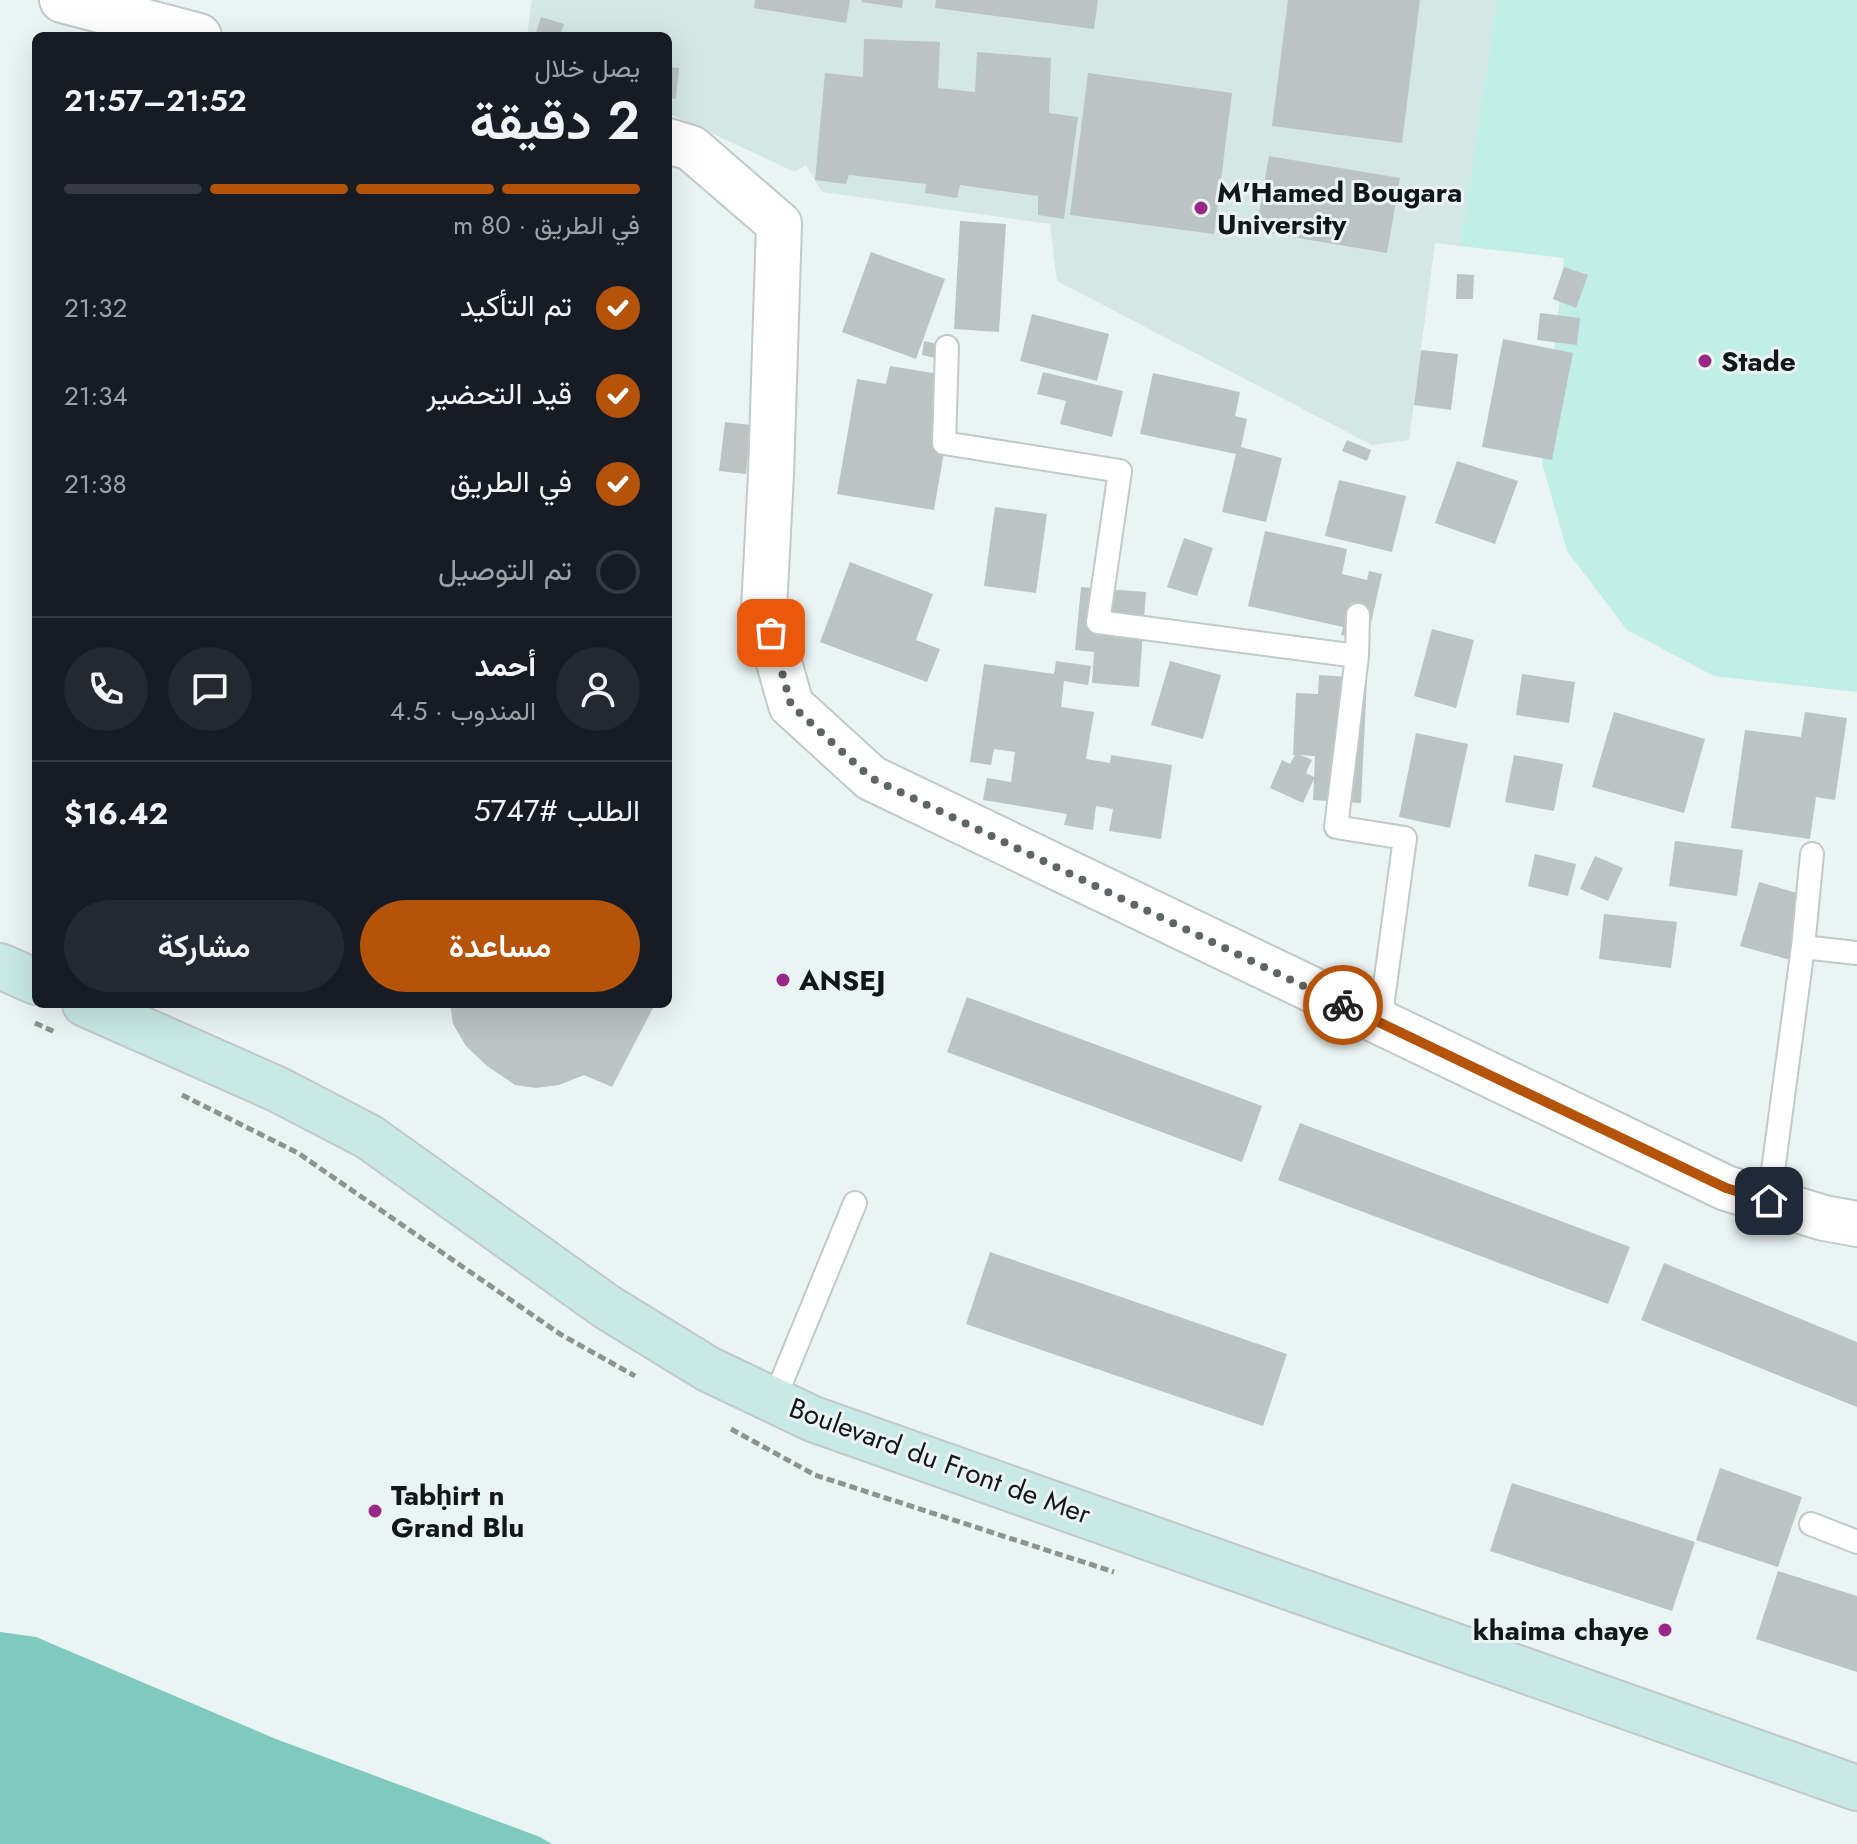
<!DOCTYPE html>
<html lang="ar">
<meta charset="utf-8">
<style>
body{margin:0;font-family:Jost,Vazirmatn,sans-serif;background:#242831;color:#f1f3f6;direction:rtl;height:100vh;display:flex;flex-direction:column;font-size:30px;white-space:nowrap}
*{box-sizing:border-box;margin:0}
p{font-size:26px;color:#9ea1a6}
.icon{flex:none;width:44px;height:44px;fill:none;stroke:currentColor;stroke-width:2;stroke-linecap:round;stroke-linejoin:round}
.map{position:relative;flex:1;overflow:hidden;direction:ltr}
.panel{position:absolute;left:32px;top:32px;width:640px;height:976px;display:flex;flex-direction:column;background:#171b24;border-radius:12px;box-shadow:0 8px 32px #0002;direction:rtl}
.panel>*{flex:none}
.pin{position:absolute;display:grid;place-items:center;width:68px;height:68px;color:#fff;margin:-34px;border-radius:16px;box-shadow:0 4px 12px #0006}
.courier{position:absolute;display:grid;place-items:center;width:80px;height:80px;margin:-40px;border:6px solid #b45309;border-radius:50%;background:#fff;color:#222;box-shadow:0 2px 10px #0007}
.head em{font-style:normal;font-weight:600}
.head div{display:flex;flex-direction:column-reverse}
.head{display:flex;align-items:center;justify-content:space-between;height:136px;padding:0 32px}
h1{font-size:52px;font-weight:600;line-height:60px}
.bar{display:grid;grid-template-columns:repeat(4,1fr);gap:12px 8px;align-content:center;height:96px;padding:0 32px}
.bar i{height:10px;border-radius:6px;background:#363941}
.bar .active{background:#b45309}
.bar p{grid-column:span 4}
.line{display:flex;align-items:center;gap:20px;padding:0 32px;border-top:2px solid #363941}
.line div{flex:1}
.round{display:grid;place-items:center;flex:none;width:84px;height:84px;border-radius:42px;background:#242831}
ol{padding:0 32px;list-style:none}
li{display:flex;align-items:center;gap:24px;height:88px}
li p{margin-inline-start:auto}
li .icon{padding:8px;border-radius:50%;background:#b45309;color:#fff;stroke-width:4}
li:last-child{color:#9ea1a6}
li i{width:44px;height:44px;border:4px solid #363941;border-radius:50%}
.button{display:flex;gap:16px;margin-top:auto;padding:16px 32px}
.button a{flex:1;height:92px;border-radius:48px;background:#b45309;color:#fff;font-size:32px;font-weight:600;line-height:92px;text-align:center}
.button a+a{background:#242831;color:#f1f3f6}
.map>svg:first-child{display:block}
.built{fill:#d4e7e4}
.green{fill:#c1eee7}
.water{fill:#7fc9bf}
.building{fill:#bbc4c3;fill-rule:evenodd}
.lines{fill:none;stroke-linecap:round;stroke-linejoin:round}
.service-casing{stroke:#c0cac9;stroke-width:26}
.tertiary-casing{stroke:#c0cac9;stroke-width:48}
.secondary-casing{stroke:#c0cac9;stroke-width:48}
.path{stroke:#8c9391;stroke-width:5;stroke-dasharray:8 4;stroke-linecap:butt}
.service{stroke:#fff;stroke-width:22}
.tertiary{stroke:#fff;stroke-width:44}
.secondary{stroke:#c8e9e5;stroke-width:44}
.done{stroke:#5f6464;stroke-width:8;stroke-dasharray:0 14.4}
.route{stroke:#b45309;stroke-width:10}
.poi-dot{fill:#982786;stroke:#eaf4f2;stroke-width:3}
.labels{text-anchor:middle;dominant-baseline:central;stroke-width:6;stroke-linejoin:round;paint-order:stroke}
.poi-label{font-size:28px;font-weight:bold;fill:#141717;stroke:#eaf4f2;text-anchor:start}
.street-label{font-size:28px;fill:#141717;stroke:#eaf4f2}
</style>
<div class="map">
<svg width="1857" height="1844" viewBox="0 0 1857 1844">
<rect width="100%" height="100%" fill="#eaf4f2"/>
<path class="built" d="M532 0H1497L1460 246 1435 243 1409 440 1372 445 1057 281 1050 224 822 192 806 165 795 172 668 113V36H527Z"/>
<path class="green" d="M1497 0H1857V692L1714 676 1627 630 1567 551 1542 463 1564 258 1460 246Z"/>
<path class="water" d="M0 1632 36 1637 276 1739 540 1837 552 1844H0Z"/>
<path class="building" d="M755 0H850L846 23 754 8Z
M862 0H903L902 8 861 2Z
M936 0H1098L1094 29 935 8Z
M1288 0H1420L1402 143 1272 126Z
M541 17 564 24 560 36H535Z
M864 39 940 42 938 88 975 92 977 52 1051 58 1049 113 1078 117 1064 219 1038 215V196L960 185 957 198 925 193 926 184 849 175 846 184 815 180 825 73 863 77Z
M668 67 679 68 676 99 668 98Z
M1088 73 1232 93 1214 234 1070 215Z
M1269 156 1400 178 1387 253 1256 231Z
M960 221 1006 224 999 332 954 329Z
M871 252 945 279 916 359 842 332Z
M1564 267 1588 275 1576 308 1553 299Z
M1457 274 1474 275 1473 299H1456Z
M1540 313 1580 318 1577 345 1537 340Z
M1032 314 1109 334 1097 381 1020 361Z
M1503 339 1573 353 1552 460 1482 447Z
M924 341 956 348 953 362 922 355Z
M1421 350 1458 354 1451 410 1414 405Z
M890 366 957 377 934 510 837 494 857 379 886 384Z
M1043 372 1123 391 1112 437 1060 424 1066 401 1037 394Z
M1153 373 1240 392 1235 416 1247 419 1241 447 1282 458 1266 522 1222 512 1236 454 1140 434Z
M725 422 751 425 746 474 719 471Z
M1347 440 1371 450 1367 461 1342 451Z
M1457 461 1518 481 1495 544 1435 523Z
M1339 480 1406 496 1392 552 1325 536Z
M995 507 1047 514 1036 593 984 586Z
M1265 531 1347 549 1342 574 1367 580 1369 571 1382 574 1367 641 1341 635 1343 627 1248 606Z
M1184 538 1213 548 1197 596 1167 587Z
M850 562 933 594 916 640 940 649 927 682 820 642Z
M1081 587 1146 592 1139 687 1092 683 1094 652 1075 650Z
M1432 629 1474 640 1456 708 1414 696Z
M1056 661 1091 666 1088 685 1064 681 1061 707 1094 712 1086 759 1110 763 1111 755 1172 765 1161 839 1109 831 1113 809 1096 806 1093 830 1064 825 1067 814 983 800 987 778 1011 782 1015 752 994 749 991 765 970 762 984 664 1054 674Z
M1170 661 1221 675 1203 739 1151 725Z
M1522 674 1575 682 1569 723 1516 715Z
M1319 675 1367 678 1361 803 1313 800 1314 779 1303 803 1270 788 1282 760 1290 764 1295 755H1293L1296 693 1318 694ZM1300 755 1315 756 1314 777 1306 773 1312 760Z
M1614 712 1705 739 1684 813 1592 787Z
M1805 712 1847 718 1835 800 1816 797 1810 839 1731 828 1745 730 1801 737Z
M1416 733 1468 744 1450 828 1399 817Z
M1514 755 1563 764 1554 811 1505 802Z
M1675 841 1743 850 1737 896 1669 886Z
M1535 854 1576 864 1568 896 1528 886Z
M1595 856 1623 868 1608 901 1580 889Z
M1759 882 1814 898 1804 932 1820 937 1812 966 1740 946Z
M1604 914 1677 922 1671 968 1599 959Z
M967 997 1262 1106 1242 1162 947 1052Z
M450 1004H655L612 1087 584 1075 559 1085 536 1088 515 1085 487 1066 466 1046 453 1024Z
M1300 1123 1630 1247 1608 1304 1278 1180Z
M990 1252 1287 1354 1263 1426 966 1324Z
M1664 1263 1857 1342V1407L1641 1320Z
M1720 1468 1802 1497 1778 1567 1696 1540Z
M1512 1483 1695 1542 1672 1611 1490 1551Z
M1778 1571 1857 1596V1672L1756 1639Z"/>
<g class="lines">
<g class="service-casing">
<path id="service" d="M947 347 944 443 1120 471 1098 622 1357 656 1336 827 1405 838 1380 1022
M1357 656 1358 615
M1803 947 1812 854
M1769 1201 1803 947 1857 953
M774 1400 855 1203
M1811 1524 1857 1542"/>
</g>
<g class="tertiary-casing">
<path id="tertiary" d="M62 0 199 36
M668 141 691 148 779 224 771 474 764 609 791 705 871 778 1726 1188 1824 1218 1857 1224"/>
</g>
<g class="secondary-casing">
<path id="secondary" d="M0 966 36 982
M85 1004 279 1090 369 1137 607 1307 708 1369 813 1419 1857 1788"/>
</g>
<path class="path" d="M35 1023 55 1032
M182 1095 298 1153 560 1334 635 1376
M731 1429 815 1475 1114 1572"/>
<use href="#service" class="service"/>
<use href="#tertiary" class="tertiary"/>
<use href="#secondary" class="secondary"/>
</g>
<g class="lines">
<path class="done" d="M771 633 791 705 871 778 1343 1005"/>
<path class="route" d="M1343 1005 1726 1188 1769 1201"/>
</g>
<g class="poi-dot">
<circle cx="1201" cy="208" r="8"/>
<circle cx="1705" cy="361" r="8"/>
<circle cx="783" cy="980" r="8"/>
<circle cx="375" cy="1511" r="8"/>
<circle cx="1665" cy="1630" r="8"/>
</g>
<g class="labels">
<g class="poi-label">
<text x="1217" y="192">M'Hamed Bougara<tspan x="1217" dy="32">University</tspan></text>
<text x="1721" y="361">Stade</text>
<text x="799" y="980">ANSEJ</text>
<text x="391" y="1495">Tabḥirt n<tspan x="391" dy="32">Grand Blu</tspan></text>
<text x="1649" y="1630" text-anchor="end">khaima chaye</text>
</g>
<g class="street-label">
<text transform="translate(940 1461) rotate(20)">Boulevard du Front de Mer</text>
</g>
</g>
</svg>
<div class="pin" style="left:771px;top:633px;background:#ea580c"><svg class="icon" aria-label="bag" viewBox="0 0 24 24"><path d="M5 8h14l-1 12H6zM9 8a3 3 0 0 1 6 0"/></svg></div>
<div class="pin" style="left:1769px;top:1201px;background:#1f2937"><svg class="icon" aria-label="home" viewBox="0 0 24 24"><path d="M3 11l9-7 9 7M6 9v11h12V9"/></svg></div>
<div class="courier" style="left:1343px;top:1005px"><svg class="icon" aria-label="bike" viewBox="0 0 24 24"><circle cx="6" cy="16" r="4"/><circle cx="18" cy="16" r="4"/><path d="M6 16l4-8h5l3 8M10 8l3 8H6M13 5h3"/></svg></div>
<section class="panel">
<div class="head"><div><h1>2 دقيقة</h1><p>يصل خلال</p></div><em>21:52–21:57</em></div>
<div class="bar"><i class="active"></i><i class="active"></i><i class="active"></i><i></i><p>في الطريق · 80 m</p></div>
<ol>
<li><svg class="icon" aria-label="check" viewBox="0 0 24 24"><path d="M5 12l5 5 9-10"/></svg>تم التأكيد<p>21:32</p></li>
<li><svg class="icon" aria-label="check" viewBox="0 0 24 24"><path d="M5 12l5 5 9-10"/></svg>قيد التحضير<p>21:34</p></li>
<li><svg class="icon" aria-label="check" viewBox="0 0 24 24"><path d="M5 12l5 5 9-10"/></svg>في الطريق<p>21:38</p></li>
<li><i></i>تم التوصيل</li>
</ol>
<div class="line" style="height:144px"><a class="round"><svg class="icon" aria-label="person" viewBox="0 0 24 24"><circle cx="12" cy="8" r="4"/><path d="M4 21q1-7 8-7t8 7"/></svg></a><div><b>أحمد</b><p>المندوب · 4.5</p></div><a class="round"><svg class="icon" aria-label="chat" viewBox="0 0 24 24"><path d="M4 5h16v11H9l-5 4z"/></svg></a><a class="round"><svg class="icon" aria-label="phone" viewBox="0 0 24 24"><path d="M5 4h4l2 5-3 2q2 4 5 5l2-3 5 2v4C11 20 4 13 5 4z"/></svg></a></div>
<div class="line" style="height:104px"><div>الطلب #5747</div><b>$16.42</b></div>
<div class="button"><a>مساعدة</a><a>مشاركة</a></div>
</section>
</div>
